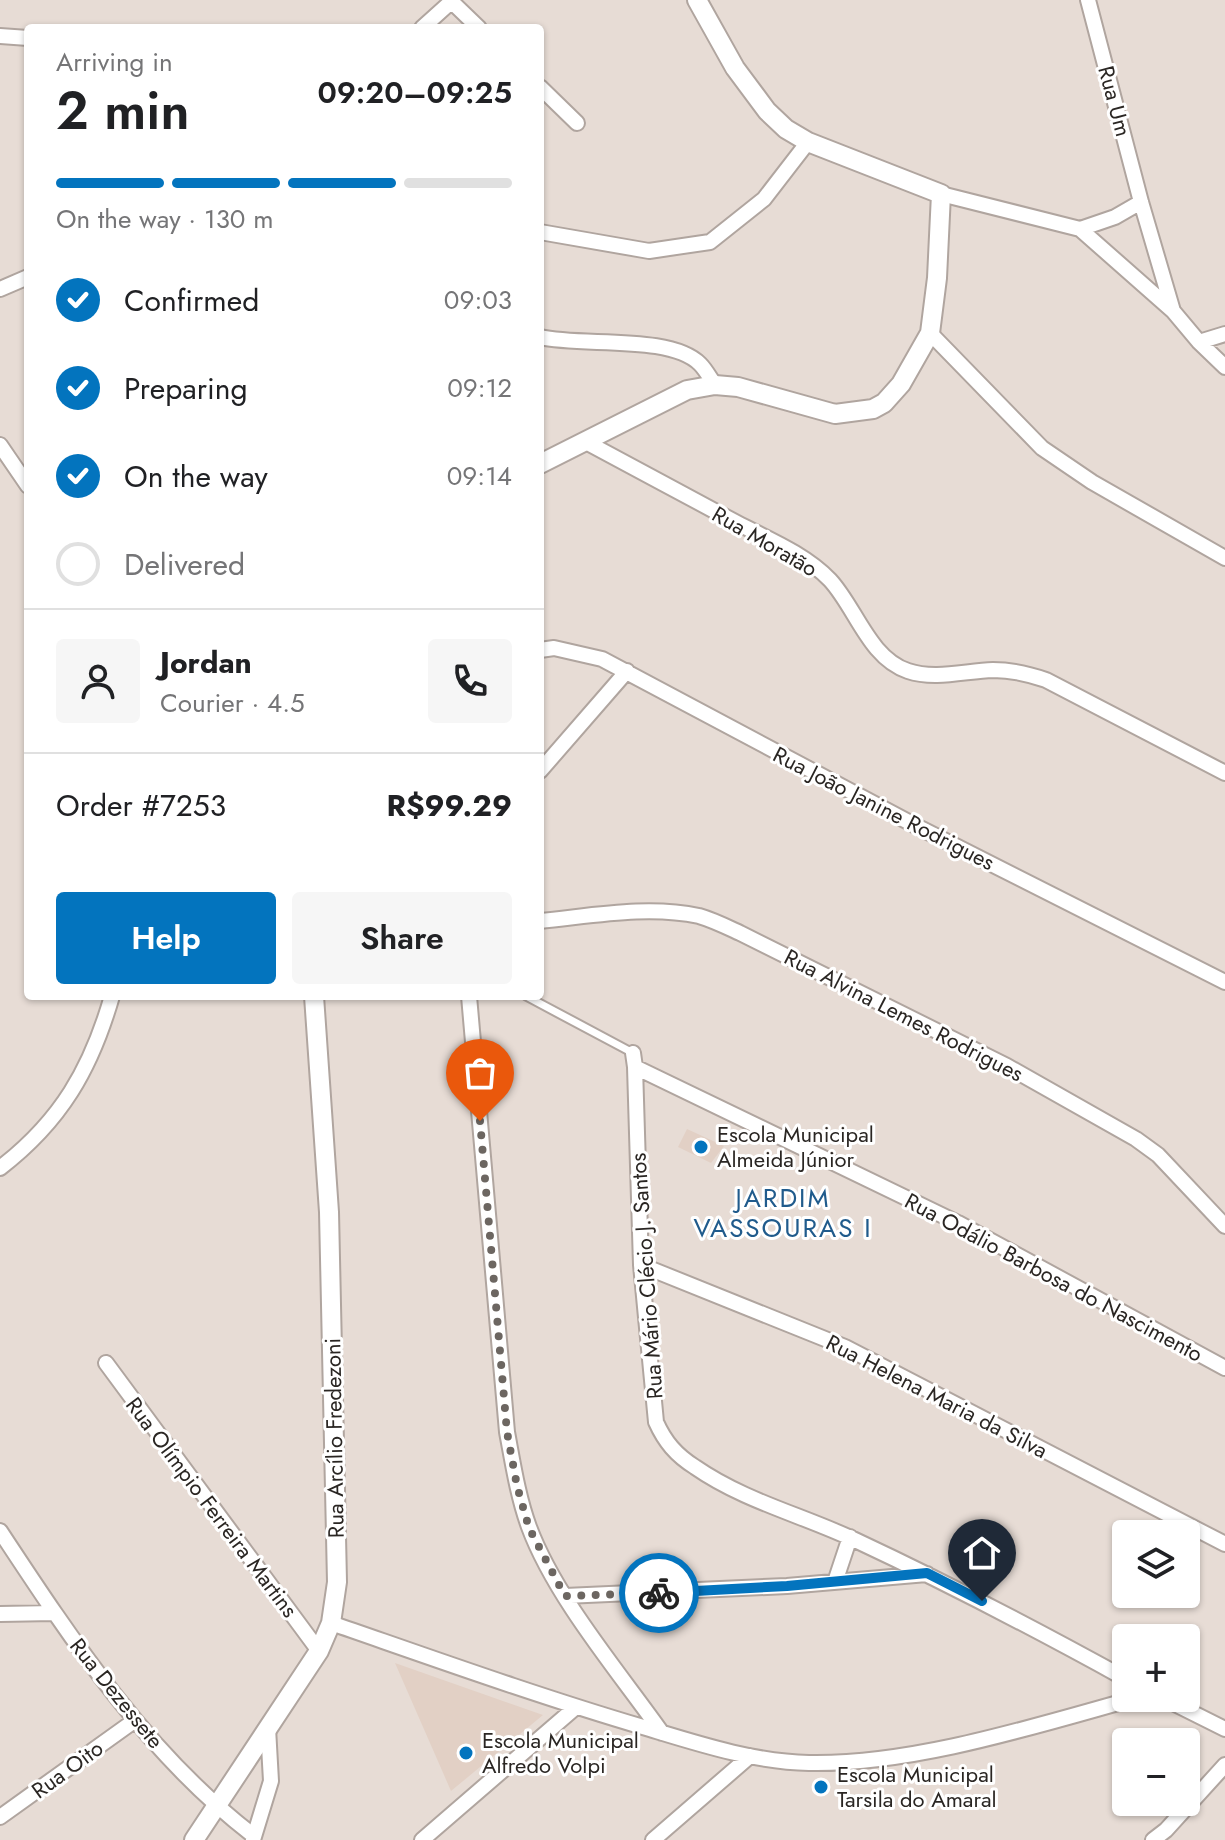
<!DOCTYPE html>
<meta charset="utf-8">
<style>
body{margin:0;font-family:Jost,sans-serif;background:#f6f6f6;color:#202124;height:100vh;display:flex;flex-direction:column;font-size:30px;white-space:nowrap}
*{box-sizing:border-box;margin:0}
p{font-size:26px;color:#757577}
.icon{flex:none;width:44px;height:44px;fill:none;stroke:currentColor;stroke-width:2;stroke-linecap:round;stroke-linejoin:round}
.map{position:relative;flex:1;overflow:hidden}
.drawer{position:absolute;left:24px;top:24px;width:520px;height:976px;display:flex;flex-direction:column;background:#fff;border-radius:8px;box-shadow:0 2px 6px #0004}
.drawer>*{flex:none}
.fabs{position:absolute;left:1112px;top:1520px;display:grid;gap:16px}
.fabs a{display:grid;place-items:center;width:88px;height:88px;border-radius:8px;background:#fff;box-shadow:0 2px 6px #0004;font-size:40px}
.pin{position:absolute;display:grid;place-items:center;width:68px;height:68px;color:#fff;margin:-82px -34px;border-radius:50% 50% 50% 0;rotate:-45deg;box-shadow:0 0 8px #0007}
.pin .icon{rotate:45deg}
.courier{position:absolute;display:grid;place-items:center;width:80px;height:80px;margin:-40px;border:6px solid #0374be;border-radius:50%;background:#fff;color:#222;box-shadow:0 2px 10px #0007}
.overview em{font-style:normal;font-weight:600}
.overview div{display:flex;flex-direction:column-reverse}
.overview{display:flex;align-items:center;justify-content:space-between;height:136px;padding:0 32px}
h1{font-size:52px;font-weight:600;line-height:60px}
.bar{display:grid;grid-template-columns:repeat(4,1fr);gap:12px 8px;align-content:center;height:96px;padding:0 32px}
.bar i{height:10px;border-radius:6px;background:#e0e0e0}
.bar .on{background:#0374be}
.bar p{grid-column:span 4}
.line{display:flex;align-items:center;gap:20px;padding:0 32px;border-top:2px solid #e0e0e0}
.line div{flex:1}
.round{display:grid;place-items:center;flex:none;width:84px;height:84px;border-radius:8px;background:#f6f6f6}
ol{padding:0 32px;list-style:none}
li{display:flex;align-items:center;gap:24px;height:88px}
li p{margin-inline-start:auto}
li .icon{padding:8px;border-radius:50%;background:#0374be;color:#fff;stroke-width:4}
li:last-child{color:#757577}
li i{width:44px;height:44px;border:4px solid #e0e0e0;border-radius:50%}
.cta{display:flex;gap:16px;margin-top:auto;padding:16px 32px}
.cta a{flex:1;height:92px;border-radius:8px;background:#0374be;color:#fff;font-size:32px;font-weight:600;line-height:92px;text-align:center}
.cta a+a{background:#f6f6f6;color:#202124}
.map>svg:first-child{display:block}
.built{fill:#e2d0c5}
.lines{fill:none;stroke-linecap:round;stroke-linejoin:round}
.service-casing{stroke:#b0a59f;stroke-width:11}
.minor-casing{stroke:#b0a59f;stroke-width:18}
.tertiary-casing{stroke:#b0a59f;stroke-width:22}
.service{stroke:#fff;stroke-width:7}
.minor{stroke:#fff;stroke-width:14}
.tertiary{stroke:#fff;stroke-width:18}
.done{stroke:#6c6661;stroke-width:8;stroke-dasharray:0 14.4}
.route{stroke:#0374be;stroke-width:10}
.poi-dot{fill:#0374be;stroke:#fff;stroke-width:3}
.labels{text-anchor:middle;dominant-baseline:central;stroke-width:6;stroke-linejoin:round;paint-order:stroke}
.street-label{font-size:22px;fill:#2a2623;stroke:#fff}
.poi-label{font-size:22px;fill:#2a2623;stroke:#fff;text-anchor:start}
.quarter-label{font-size:26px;letter-spacing:2px;fill:#205b8c;stroke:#fff}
</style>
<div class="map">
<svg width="1225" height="1840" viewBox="0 0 1225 1840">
<rect width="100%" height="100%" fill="#e7dcd5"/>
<path class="built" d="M687 1129 724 1146 711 1163 678 1147Z
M395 1663 543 1715 451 1791Z"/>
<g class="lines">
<g class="service-casing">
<path id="service" d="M526 996 633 1053"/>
</g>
<g class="minor-casing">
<path id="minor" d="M1088 0 1141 202 1173 311
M452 2 479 28
M422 28 453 0
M0 36 28 38
M540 87 577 123
M941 194 1080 229 1173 311 1199 342 1225 367
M1080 229 1115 217 1141 202
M540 232 649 251 710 242 764 199 808 142
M0 289 28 277
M930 333 1042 448 1092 482 1225 558
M540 337C582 347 670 334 700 364 706 370 710 378 715 385
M1199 342 1225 334
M586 442C636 469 687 496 737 523 768 539 805 554 830 580 856 608 869 658 908 671 935 680 965 671 993 670 1011 670 1029 674 1046 680L1225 773
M0 445 28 486
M540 650 554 648 602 659 916 826 1225 982
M540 771 627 671
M540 921C592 916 647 905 699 916 713 920 727 927 740 933L1007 1066 1136 1139 1158 1155 1225 1226
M469 996 507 1432C513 1464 518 1497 529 1527 555 1597 618 1671 662 1733
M633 1053 635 1067 958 1223 1225 1368
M635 1067 641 1265 656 1422C665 1442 676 1455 695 1467 744 1501 802 1515 855 1540 947 1583 1037 1630 1126 1679
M0 1168C61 1121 91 1069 112 996
M641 1265 845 1347 1225 1544
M106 1363 319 1651
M0 1531C73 1642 148 1755 254 1836
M835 1582 850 1537
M565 1596 787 1586 927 1574
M0 1614 54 1613
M331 1623C435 1659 538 1696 643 1727 696 1743 753 1762 809 1763 913 1765 1035 1726 1136 1698
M1163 1698 1225 1729
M0 1817 134 1721
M253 1840 271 1781 268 1728
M422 1840 576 1707
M653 1840 750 1756
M1153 1840 1166 1830 1225 1765"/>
</g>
<g class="tertiary-casing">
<path id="tertiary" d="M540 464 687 390 715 385 738 387 835 414 873 409 884 403 901 384 930 333 937 278 941 194 808 142 786 129 767 111 735 68 697 0
M194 1840 319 1651 331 1623 337 1582 329 1212 314 996"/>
</g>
<use href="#service" class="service"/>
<use href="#minor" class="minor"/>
<use href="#tertiary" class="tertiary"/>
</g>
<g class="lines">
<path class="done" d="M480 1121 507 1432 517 1486 529 1528 565 1596 659 1593"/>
<path class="route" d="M659 1593 787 1586 927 1573 982 1601"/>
</g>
<g class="poi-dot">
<circle cx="701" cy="1147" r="8"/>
<circle cx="466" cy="1753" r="8"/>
<circle cx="821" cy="1787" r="8"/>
</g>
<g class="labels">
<g class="street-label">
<text transform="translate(1115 101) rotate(75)">Rua Um</text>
<text transform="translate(765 541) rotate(30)">Rua Moratão</text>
<text transform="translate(884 808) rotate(27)">Rua João Janine Rodrigues</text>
<text transform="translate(904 1015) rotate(27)">Rua Alvina Lemes Rodrigues</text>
<text transform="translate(646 1276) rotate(-94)">Rua Mário Clécio J. Santos</text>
<text transform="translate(1054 1277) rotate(28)">Rua Odálio Barbosa do Nascimento</text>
<text transform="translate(937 1396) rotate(27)">Rua Helena Maria da Silva</text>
<text transform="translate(334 1438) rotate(-91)">Rua Arcílio Fredezoni</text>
<text transform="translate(212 1507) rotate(53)">Rua Olímpio Ferreira Martins</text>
<text transform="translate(117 1693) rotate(51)">Rua Dezessete</text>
<text transform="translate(67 1769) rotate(-36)">Rua Oito</text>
</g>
<g class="poi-label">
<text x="717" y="1134">Escola Municipal<tspan x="717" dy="25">Almeida Júnior</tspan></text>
<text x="482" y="1740">Escola Municipal<tspan x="482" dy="25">Alfredo Volpi</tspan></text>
<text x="837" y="1774">Escola Municipal<tspan x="837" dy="25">Tarsila do Amaral</tspan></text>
</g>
<g class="quarter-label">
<text x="783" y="1198">JARDIM<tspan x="783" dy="30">VASSOURAS I</tspan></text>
</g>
</g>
</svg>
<div class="fabs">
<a><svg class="icon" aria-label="layers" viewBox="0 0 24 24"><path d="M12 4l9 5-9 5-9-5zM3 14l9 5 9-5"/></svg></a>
<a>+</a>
<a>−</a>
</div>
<div class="pin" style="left:480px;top:1121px;background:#ea580c"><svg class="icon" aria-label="bag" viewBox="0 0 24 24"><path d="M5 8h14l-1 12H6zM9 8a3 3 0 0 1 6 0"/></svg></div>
<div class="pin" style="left:982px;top:1601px;background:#1f2937"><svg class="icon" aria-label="home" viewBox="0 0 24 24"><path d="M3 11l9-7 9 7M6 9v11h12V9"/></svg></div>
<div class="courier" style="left:659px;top:1593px"><svg class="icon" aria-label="bike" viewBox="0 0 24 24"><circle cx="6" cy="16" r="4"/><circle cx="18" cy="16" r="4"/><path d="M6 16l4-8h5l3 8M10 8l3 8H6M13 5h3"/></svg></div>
<section class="drawer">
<div class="overview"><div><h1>2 min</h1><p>Arriving in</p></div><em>09:20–09:25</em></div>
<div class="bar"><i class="on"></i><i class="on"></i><i class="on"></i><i></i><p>On the way · 130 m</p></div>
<ol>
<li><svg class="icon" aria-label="check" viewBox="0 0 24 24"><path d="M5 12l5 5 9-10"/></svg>Confirmed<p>09:03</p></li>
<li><svg class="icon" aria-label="check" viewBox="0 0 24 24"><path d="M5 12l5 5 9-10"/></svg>Preparing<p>09:12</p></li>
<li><svg class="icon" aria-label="check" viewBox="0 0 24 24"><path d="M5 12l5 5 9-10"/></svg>On the way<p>09:14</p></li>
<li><i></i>Delivered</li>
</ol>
<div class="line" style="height:144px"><a class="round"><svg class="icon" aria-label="person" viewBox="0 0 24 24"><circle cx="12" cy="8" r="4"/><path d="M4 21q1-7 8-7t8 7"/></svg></a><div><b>Jordan</b><p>Courier · 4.5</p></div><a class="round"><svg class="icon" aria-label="phone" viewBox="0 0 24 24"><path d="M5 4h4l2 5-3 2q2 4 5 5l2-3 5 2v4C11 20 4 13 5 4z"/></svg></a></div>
<div class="line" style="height:104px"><div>Order #7253</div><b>R$99.29</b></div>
<div class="cta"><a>Help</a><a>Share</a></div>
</section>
</div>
